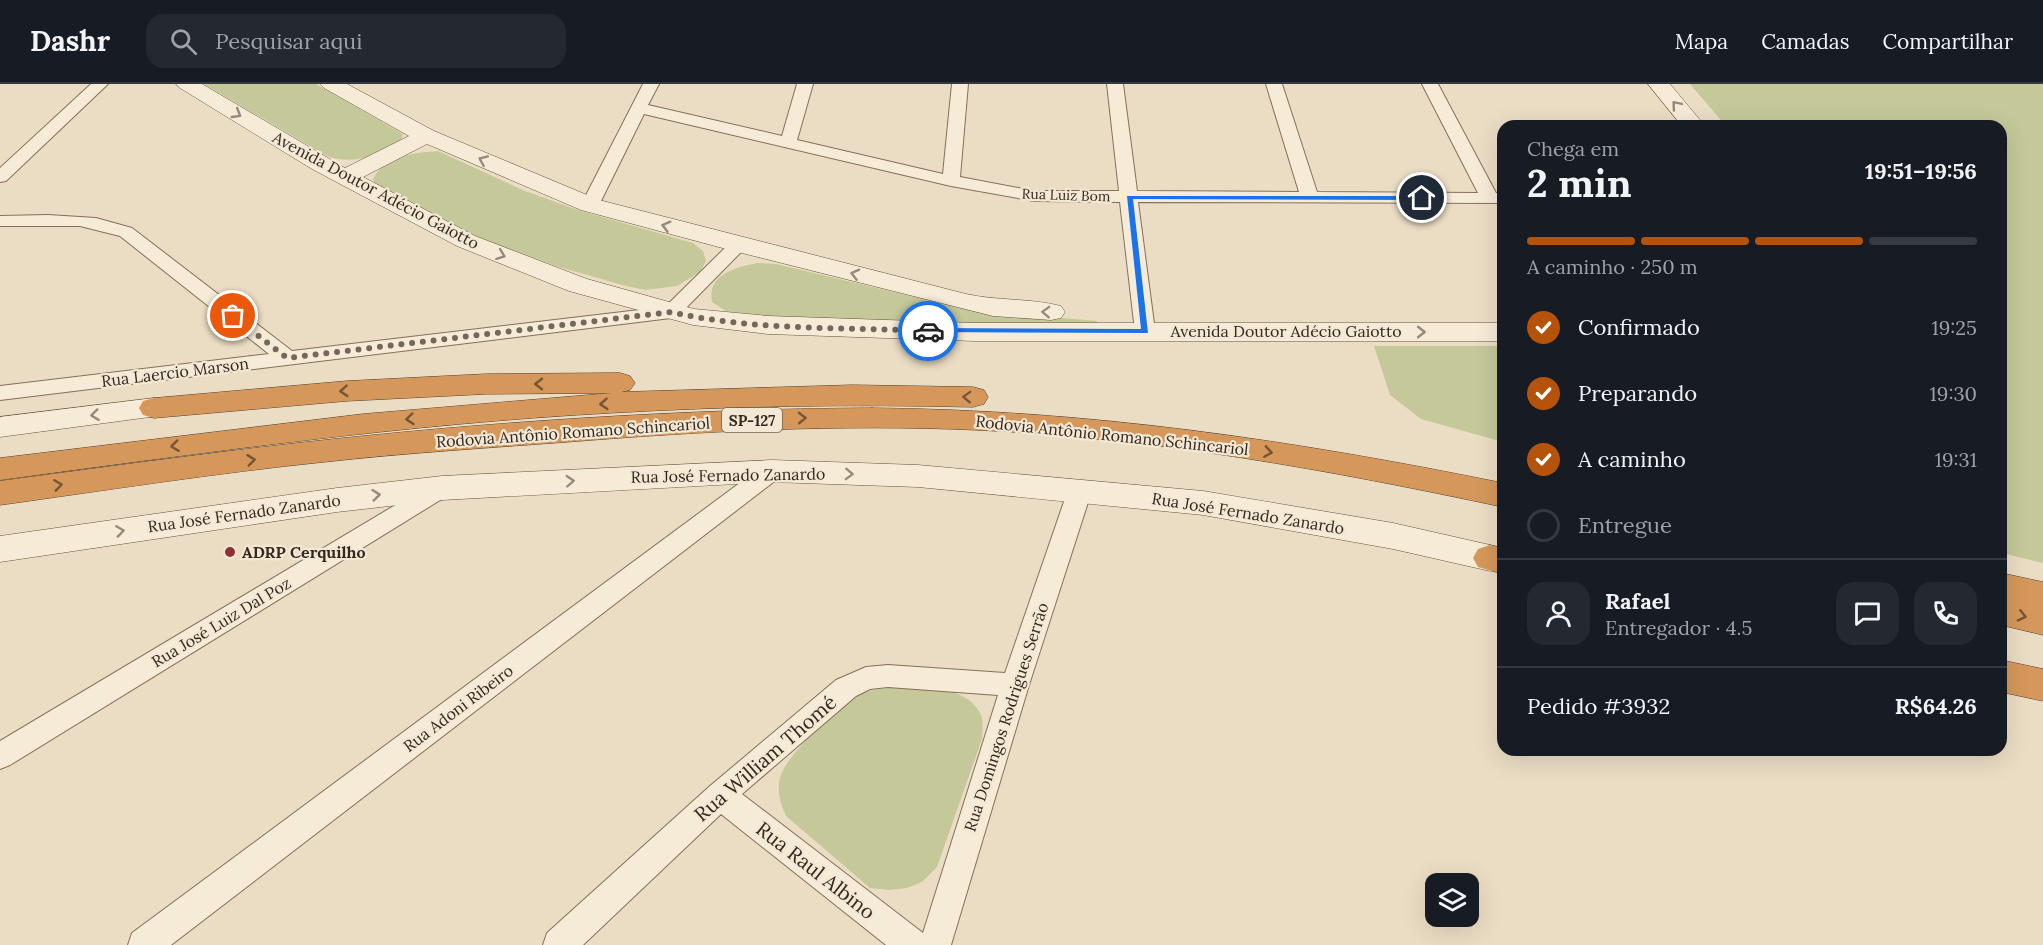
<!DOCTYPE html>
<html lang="pt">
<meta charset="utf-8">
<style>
body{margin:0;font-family:Lora,serif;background:#242831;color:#f1f3f6;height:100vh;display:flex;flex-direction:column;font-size:22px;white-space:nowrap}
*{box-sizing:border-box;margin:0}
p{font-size:20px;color:#9ea1a6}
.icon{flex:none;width:33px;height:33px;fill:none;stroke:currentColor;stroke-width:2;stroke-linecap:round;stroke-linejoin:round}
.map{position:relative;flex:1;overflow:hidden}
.sheet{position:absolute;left:1497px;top:36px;width:510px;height:636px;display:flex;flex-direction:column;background:#171b24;border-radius:18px;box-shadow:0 6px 24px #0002}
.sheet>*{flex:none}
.controls{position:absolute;left:1425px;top:789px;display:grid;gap:12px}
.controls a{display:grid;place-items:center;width:54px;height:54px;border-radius:12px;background:#171b24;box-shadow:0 6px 24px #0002;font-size:30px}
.pin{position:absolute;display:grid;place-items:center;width:51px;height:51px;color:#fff;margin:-26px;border:3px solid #fff;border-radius:50%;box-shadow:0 2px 6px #0007}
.courier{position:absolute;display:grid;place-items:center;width:60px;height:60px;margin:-30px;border:4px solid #1a73e8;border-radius:50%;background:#fff;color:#222;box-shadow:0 2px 8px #0007}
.headline em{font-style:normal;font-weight:700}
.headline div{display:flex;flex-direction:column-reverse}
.headline{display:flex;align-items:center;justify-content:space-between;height:102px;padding:0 30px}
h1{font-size:39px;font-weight:700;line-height:45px}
.bar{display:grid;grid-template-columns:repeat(4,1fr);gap:9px 6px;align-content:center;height:72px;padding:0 30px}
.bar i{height:8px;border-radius:4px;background:#363941}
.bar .active{background:#b45309}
.bar p{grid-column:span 4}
.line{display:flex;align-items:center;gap:15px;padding:0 30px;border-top:2px solid #363941}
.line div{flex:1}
.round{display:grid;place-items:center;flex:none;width:63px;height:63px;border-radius:18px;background:#242831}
ol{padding:0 30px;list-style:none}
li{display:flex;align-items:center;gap:18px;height:66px}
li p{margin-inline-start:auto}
li .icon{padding:6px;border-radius:50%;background:#b45309;color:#fff;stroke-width:4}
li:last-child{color:#9ea1a6}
li i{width:33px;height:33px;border:3px solid #363941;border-radius:50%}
header{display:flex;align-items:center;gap:36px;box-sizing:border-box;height:84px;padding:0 30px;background:#171b24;border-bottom:2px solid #363941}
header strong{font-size:28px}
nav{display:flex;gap:33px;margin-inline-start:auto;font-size:21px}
.search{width:420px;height:54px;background:#242831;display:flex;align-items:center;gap:15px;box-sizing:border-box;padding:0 21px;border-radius:18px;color:#9ea1a6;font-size:22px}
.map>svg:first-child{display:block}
.green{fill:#c5c899}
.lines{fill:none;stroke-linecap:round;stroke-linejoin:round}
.street-casing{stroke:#846f5c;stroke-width:2}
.secondary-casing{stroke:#66503f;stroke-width:1}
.highway-casing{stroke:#523e30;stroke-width:1}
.street{fill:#f6ebd7;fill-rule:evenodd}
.secondary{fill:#f6ebd7;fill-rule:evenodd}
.highway{fill:#d5985a;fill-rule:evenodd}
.oneway{stroke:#968a7b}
.oneway2{stroke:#755537}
.route{fill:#1a73e8}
.done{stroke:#756759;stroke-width:6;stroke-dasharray:0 10.8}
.poi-dot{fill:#8f3036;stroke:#f3e8d3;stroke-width:2}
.labels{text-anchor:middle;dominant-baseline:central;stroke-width:4.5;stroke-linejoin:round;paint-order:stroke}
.far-street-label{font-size:14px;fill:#35281f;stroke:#f3e8d3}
.shield{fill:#f3e8d3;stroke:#6e6255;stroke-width:1.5}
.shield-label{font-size:15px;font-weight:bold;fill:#35281f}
.street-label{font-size:16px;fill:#35281f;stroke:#f3e8d3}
.poi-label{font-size:16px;font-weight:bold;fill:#35281f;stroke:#f3e8d3;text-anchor:start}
.near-street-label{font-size:20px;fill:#35281f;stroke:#f3e8d3}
</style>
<header>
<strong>Dashr</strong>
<div class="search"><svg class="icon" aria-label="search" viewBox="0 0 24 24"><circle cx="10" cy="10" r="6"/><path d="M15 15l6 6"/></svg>Pesquisar aqui</div>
<nav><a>Mapa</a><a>Camadas</a><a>Compartilhar</a></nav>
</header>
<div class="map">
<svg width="2043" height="861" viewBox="0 0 2043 861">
<rect width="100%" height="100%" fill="#ebddc4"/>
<path class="green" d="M204 0H316L403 50 401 56C377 71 355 82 327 72Z
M1690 0H2043V479L2001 469V42H1726Z
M438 67 525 107 581 127 693 159 703 167 706 177 700 188 677 202 645 206 622 201 556 182 469 150 378 103 373 96C383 71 415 69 438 67Z
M757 179 776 180 940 219 991 228 1097 237V240L997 241 732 231 712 218C707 190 735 184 757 179Z
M1374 262H1503V358L1421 335 1390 311Z
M890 604C918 605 967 599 981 631 984 638 982 648 982 655L937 783 922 798 907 804 889 806 870 804 786 732C780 719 776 705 781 691 788 670 838 622 858 611 868 606 879 605 890 604Z"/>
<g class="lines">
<g class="street-casing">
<path id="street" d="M91 0H108L6 97 0 98V84Z
M643 0H659L648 21 782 52 797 0H813L797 56 943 90 952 0H968L960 93 1034 107H1119L1107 0H1123L1137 107 1299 108 1266 0H1282L1317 108 1478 109 1422 0H1438L1496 109H1503V119L1138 118 1155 247 1152 251 1145 253 1138 251 1135 247 1120 118 1034 117 951 102 644 30 599 121 596 125H584L581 121Z
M48 131 96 134 132 144 292 267 665 223 732 157H746L748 161 678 232 671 234 0 316V302L269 270 120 152 80 142H0V132Z
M772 379 780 381 784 387 780 393 171 861H128L132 849 764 381Z
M442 396 450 398 454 404 450 410 10 681 0 685V657L434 398Z
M1080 398 1088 400 1092 406 1029 601 951 861H886L721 730 583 861H543L547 849 710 702 836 596 866 583 888 581 1005 589 1068 406 1072 400ZM888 603 998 611 923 849 742 710 856 612 870 605Z"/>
</g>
<g class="secondary-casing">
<path id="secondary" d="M176 0H202L345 84 409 52 324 4 320 0H347L434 47 599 116 966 210C997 217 1030 214 1061 222L1065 228 1061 234 1051 236 993 232 730 166 581 126 427 60 363 93 475 152 587 195 694 225 768 232 975 239H1503V257H975L768 250 693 241 569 207 457 162 312 85 180 4Z
M1648 0H1670L1705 42H1682Z
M154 314 165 317 169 324 165 331 0 353V333Z
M772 376 918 381 1203 407 1393 439 1490 461 1502 465 1503 482 1490 487 1393 465 1203 431 918 403 772 398 442 416 337 428 0 478V452L337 404 442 392Z"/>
</g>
<g class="highway-casing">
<path id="highway" d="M620 289 630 292 635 299 630 306 621 308 852 301 973 303 984 306 988 313 984 320 973 323C852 320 731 322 610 329 406 340 202 369 0 396V374L363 330 612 309 486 310 347 317 154 334 143 331 139 324 143 317 154 314 347 297 486 290Z
M872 324C1089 326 1291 356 1503 399V423C1329 386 1154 354 977 346 840 340 703 347 567 358 486 364 405 369 324 378 216 389 108 406 0 421V397C99 384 198 370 297 359 486 338 682 325 872 324Z
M1490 461 1503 464V490L1478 483 1473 474 1478 465Z
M2001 489 2043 498V551L2001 541Z
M2001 576 2043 585V617L2001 608Z"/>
</g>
<use href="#street" class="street"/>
<use href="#secondary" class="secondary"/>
<use href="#highway" class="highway"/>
</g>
<defs><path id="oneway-chevron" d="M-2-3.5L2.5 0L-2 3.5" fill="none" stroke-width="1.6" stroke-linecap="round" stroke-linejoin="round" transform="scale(1.5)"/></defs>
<g class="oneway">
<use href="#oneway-chevron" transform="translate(1676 21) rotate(-130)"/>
<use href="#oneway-chevron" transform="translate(237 30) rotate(31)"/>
<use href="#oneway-chevron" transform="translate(483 76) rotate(-157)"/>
<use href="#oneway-chevron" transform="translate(666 142) rotate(-165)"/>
<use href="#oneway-chevron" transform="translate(501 171) rotate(21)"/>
<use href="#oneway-chevron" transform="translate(855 190) rotate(-166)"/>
<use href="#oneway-chevron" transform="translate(1046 228) rotate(-178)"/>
<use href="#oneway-chevron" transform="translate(1421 248)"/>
<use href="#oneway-chevron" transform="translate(95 331) rotate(173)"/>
<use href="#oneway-chevron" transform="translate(849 390) rotate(2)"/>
<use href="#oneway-chevron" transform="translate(570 397) rotate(-3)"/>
<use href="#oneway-chevron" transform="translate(376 411) rotate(-6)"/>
<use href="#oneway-chevron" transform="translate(120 447) rotate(-8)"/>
</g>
<g class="oneway2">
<use href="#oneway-chevron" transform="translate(539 300) rotate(180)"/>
<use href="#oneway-chevron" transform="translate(344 307) rotate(176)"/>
<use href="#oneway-chevron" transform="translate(967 313) rotate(-178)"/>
<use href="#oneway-chevron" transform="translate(604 320) rotate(176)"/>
<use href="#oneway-chevron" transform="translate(802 334) rotate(-1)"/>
<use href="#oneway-chevron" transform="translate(410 335) rotate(174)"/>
<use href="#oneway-chevron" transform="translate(175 362) rotate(173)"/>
<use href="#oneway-chevron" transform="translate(1268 368) rotate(9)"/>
<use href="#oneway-chevron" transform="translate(251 376) rotate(-7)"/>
<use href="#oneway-chevron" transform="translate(58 401) rotate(-8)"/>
<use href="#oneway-chevron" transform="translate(2022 532) rotate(13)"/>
</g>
<path class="route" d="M1127 112H1422L1426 114 1422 116 1133 115 1148 249 925 248 923 247 928 244 1141 245Z"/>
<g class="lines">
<path class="done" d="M233 232 287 274 671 228C754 247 843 243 928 247"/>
</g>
<circle class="poi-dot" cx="230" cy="468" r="6"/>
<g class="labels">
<g class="far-street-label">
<text transform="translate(1066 111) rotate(2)">Rua Luiz Bom</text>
</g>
<rect class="shield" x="722" y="324" width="60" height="24" rx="4.5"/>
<g class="shield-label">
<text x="752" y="336">SP-127</text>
</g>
<g class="street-label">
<text transform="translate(376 106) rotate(28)">Avenida Doutor Adécio Gaiotto</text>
<text x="1286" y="247">Avenida Doutor Adécio Gaiotto</text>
<text transform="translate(175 288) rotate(-7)">Rua Laercio Marson</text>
<text transform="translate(573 348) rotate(-4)">Rodovia Antônio Romano Schincariol</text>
<text transform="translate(1112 351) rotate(6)">Rodovia Antônio Romano Schincariol</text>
<text transform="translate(728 391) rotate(-1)">Rua José Fernado Zanardo</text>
<text transform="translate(244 429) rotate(-8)">Rua José Fernado Zanardo</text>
<text transform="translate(1248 429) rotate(9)">Rua José Fernado Zanardo</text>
<text transform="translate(221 538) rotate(-31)">Rua José Luiz Dal Poz</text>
<text transform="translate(458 624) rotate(-37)">Rua Adoni Ribeiro</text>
<text transform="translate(1006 633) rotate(-72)">Rua Domingos Rodrigues Serrão</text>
</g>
<g class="poi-label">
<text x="242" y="468">ADRP Cerquilho</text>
</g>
<g class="near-street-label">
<text transform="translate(765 674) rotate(-41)">Rua William Thomé</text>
<text transform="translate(816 786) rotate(38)">Rua Raul Albino</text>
</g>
</g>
</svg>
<div class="controls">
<a><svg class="icon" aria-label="layers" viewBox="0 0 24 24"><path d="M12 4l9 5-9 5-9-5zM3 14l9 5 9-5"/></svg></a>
</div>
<div class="pin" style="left:233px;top:232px;background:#ea580c"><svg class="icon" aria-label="bag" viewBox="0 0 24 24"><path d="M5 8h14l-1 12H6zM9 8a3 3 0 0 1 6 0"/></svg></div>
<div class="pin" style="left:1422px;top:114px;background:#1f2937"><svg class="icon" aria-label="home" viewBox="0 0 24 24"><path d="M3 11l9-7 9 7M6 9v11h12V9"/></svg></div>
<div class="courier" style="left:928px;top:247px"><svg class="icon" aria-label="car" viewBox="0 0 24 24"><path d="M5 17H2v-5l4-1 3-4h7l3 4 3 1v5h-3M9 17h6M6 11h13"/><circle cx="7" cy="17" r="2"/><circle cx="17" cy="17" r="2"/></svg></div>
<section class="sheet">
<div class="headline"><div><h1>2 min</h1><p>Chega em</p></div><em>19:51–19:56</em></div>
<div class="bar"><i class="active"></i><i class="active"></i><i class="active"></i><i></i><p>A caminho · 250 m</p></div>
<ol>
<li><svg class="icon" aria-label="check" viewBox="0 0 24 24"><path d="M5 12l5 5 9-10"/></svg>Confirmado<p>19:25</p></li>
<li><svg class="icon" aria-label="check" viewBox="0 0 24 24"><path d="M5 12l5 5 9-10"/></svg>Preparando<p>19:30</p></li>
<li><svg class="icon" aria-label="check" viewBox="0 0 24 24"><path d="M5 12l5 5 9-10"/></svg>A caminho<p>19:31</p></li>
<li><i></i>Entregue</li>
</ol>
<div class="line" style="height:108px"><a class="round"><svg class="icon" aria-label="person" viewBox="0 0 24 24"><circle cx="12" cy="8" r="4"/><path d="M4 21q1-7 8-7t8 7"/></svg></a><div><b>Rafael</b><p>Entregador · 4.5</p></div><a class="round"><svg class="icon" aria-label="chat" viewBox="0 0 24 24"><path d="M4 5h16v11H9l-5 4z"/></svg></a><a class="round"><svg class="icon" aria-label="phone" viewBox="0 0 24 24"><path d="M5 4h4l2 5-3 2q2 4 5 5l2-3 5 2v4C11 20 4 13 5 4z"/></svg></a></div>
<div class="line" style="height:78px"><div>Pedido #3932</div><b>R$64.26</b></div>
</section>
</div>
